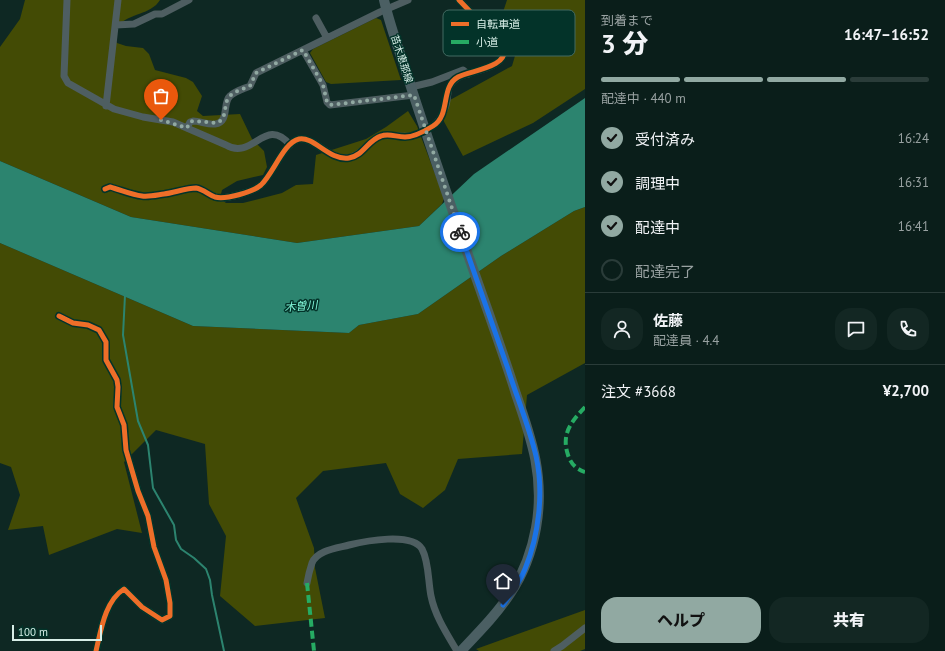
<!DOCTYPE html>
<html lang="ja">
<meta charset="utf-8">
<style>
body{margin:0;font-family:"PT Sans","Noto Sans JP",sans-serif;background:#132723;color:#f1f3f6;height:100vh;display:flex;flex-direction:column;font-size:15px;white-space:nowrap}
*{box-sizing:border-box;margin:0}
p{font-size:13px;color:#99a2a2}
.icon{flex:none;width:22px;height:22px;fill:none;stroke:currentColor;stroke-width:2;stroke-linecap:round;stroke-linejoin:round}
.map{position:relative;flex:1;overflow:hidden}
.sheet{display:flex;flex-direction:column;background:#0a1e1a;width:360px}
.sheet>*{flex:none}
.scale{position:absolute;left:12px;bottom:10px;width:90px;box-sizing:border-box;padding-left:4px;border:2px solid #d7eee7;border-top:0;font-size:11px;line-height:14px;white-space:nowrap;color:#d7eee7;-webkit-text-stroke:3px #033329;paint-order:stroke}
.pin{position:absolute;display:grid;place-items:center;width:34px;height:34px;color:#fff;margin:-41px -17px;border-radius:50% 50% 50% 0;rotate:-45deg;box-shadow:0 0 4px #0007}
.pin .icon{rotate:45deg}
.courier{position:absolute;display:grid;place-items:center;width:40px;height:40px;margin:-20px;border:3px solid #1a73e8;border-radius:50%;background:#fff;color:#222;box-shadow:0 1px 5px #0007}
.summary em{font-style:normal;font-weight:800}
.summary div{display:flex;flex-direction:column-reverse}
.summary{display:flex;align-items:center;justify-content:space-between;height:68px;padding:0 16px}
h1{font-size:26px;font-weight:800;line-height:30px}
.bar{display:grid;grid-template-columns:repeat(4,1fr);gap:6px 4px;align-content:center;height:48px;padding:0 16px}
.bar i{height:5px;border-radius:3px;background:#2a3c39}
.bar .selected{background:#91a9a2}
.bar p{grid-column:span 4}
.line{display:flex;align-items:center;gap:10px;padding:0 16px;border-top:1px solid #2a3c39}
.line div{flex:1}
.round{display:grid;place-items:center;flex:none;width:42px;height:42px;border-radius:16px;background:#132723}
ol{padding:0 16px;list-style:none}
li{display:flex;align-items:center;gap:12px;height:44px}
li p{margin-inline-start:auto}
li .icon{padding:4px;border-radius:50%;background:#91a9a2;color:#111;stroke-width:4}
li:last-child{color:#99a2a2}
li i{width:22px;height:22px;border:2px solid #2a3c39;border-radius:50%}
.button{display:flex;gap:8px;margin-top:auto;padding:8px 16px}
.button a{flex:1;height:46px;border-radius:16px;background:#91a9a2;color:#111;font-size:16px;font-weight:800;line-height:46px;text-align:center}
.button a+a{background:#132723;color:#f1f3f6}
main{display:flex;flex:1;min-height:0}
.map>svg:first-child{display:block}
.green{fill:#434b05}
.water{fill:#2c846f}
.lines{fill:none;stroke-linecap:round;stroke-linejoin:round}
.stream{stroke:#2c846f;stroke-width:2}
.minor-tunnel{stroke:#2c4640;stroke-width:7;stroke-dasharray:7 3.5;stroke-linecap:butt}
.minor{stroke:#4e5e61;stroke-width:7}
.secondary{stroke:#4b5f63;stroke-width:10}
.quiet{stroke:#26ab63;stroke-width:4;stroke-dasharray:8 4;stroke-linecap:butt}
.cycleway-casing{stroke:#033329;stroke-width:8}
.cycleway{stroke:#ee6e29;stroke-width:5}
.done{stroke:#91a9a2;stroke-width:4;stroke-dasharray:0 7.2}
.route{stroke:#1a73e8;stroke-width:5}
.labels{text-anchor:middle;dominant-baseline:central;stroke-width:3;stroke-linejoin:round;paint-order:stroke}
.street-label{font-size:10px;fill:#d7eee7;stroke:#033329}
.water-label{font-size:11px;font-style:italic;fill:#83fadb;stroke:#033329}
.key{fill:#033329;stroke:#436b62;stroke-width:1}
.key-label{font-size:11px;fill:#d7eee7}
</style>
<main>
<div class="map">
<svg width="585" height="651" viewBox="0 0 585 651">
<rect width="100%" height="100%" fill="#0e2823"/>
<path class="green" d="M25 0H160C151 15 129 13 118 26 116 28 115 32 113 35L117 43 126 46 143 48 149 54 155 70 186 78 193 82 202 96 197 111 203 116 240 114 252 139 264 151 267 167 263 175 237 181 222 190 220 198 226 203H243L282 193 296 185 313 184 316 155 366 139 386 127 408 111 417 126 444 198 442 204 419 226 297 243 131 217 0 161V47L20 19Z
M507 0H585V89L533 123 463 156 442 118 450 100 512 66 517 49 499 24Z
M376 18 381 20 401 80 331 84 326 82 310 53 313 49Z
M585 207V363L527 395 522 454 458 459 445 490 423 508 400 494 386 463 323 471 296 498 314 548 315 568 325 618 255 626 220 596 226 536 209 504 205 444 156 430 124 462 142 533 117 529 49 555 43 526 8 530 20 495 11 467 0 463V243L193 326 349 333 359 325 418 314 501 256 574 211Z
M585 610V649L580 651H479L476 649Z"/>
<path class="water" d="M585 98V207L574 211 501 256 418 314 359 325 349 333 193 326 0 243V161L131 217 297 243 419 226 474 174Z"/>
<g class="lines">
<path class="stream" d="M125 295 123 335 138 421 148 445 153 488 174 525 176 540 181 549 194 558 206 569 210 580 212 595 224 651"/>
<path class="minor-tunnel" d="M411 136 429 128"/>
<path class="minor" d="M67 0 64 76 68 83 114 109 143 117 173 122 226 145C253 161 265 115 290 145
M316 18 327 38
M116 25 134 24 155 14H162L189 0
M303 50 323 85 327 102 330 105 414 95
M411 87 432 82 463 70 468 74
M106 106 118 0
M433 126C438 122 443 114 445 108 450 96 444 87 457 78 470 70 509 69 504 47L459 0
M187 128 190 122 193 121C200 121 208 125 215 124 230 122 222 103 230 96 235 91 243 89 250 86L256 73 380 12 408 0
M105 189 110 187C121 190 132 195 142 196 149 197 157 195 164 194 172 193 189 188 196 188 203 189 209 195 216 197 225 200 253 192 261 185 273 174 284 142 299 139 313 137 328 157 343 158 359 159 366 144 378 137 388 132 400 138 411 136
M59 316 73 323 88 325 99 330 106 342V360L117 380 118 387 117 407 124 425 126 450 138 491 148 516 154 547 166 580 170 603V616L162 620 142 607 124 589C105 601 101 630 96 651
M307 583C308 577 310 569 312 563 317 550 338 548 349 545 365 541 412 532 422 549 429 562 428 581 431 596 435 616 447 634 457 651
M554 651 562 646 585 628"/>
<path class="secondary" d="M384 0C391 30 402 58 411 87 436 164 463 241 490 317 499 343 508 368 516 394 532 440 545 478 536 528 526 584 499 611 461 651"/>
<path class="quiet" d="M585 407C571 422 561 434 568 455 571 464 576 469 585 472
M307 583 314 651"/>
<g class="cycleway-casing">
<path id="cycleway" d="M105 189 110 187C121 190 132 195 142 196 149 197 157 195 164 194 173 193 187 188 196 188 203 189 209 195 215 197 225 200 253 192 261 185 273 174 284 142 299 139 314 136 329 161 349 158 363 156 368 140 381 136 389 133 396 137 405 137 413 137 425 131 433 126 451 115 440 87 458 77 471 70 509 68 504 47L459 0
M59 316 73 323 88 325 99 330 106 342V360L117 380 118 387 117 407 124 425 126 450 138 491 148 516 154 547 166 580 170 603V616L162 620 142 607 124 589C105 601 101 630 96 651"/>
</g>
<use href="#cycleway" class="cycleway"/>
</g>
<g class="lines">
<path class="done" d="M161 120 187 128 190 122 193 121 217 123C229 117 222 104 230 96 235 91 243 89 250 86L256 73 303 50 323 85 327 102 330 105 414 95 460 232"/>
<path class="route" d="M460 232C476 277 492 323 508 369 517 398 529 426 536 456 544 492 539 535 525 569 520 582 511 594 503 605"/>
</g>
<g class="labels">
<g class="street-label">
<text transform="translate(402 59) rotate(72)">苗木恵那線</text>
</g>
<g class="water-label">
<text transform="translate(301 306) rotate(-4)">木曽川</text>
</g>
</g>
<rect x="443" y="10" width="132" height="46" rx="6" class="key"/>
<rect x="451" y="22" width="18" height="4" fill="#ee6e29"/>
<rect x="451" y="40" width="18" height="4" fill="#26ab63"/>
<g class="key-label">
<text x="476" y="28">自転車道</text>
<text x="476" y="46">小道</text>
</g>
</svg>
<div class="scale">100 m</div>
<div class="pin" style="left:161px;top:120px;background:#ea580c"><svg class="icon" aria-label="bag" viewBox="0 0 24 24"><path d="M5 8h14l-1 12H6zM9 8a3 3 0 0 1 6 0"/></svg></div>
<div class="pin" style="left:503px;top:605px;background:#1f2937"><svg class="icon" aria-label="home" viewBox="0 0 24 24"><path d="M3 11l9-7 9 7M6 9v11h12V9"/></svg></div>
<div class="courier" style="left:460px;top:232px"><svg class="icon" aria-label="bike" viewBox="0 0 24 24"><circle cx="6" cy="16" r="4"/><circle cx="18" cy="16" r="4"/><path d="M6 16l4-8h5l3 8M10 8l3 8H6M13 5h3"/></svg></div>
</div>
<section class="sheet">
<div class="summary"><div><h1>3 分</h1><p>到着まで</p></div><em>16:47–16:52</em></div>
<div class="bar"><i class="selected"></i><i class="selected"></i><i class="selected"></i><i></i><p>配達中 · 440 m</p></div>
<ol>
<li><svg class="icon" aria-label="check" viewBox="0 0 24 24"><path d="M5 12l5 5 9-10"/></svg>受付済み<p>16:24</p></li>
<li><svg class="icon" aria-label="check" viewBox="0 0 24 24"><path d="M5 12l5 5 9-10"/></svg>調理中<p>16:31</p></li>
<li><svg class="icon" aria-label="check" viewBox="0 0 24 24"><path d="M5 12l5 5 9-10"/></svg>配達中<p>16:41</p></li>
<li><i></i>配達完了</li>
</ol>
<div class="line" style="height:72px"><a class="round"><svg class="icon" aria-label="person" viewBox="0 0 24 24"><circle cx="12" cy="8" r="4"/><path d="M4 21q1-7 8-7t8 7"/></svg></a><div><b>佐藤</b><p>配達員 · 4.4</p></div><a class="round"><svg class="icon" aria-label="chat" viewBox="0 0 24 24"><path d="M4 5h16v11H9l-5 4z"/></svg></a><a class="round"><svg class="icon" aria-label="phone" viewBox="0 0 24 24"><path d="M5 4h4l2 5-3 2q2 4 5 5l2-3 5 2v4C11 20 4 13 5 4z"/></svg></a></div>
<div class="line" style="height:52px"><div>注文 #3668</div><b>¥2,700</b></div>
<div class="button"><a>ヘルプ</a><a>共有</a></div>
</section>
</main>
